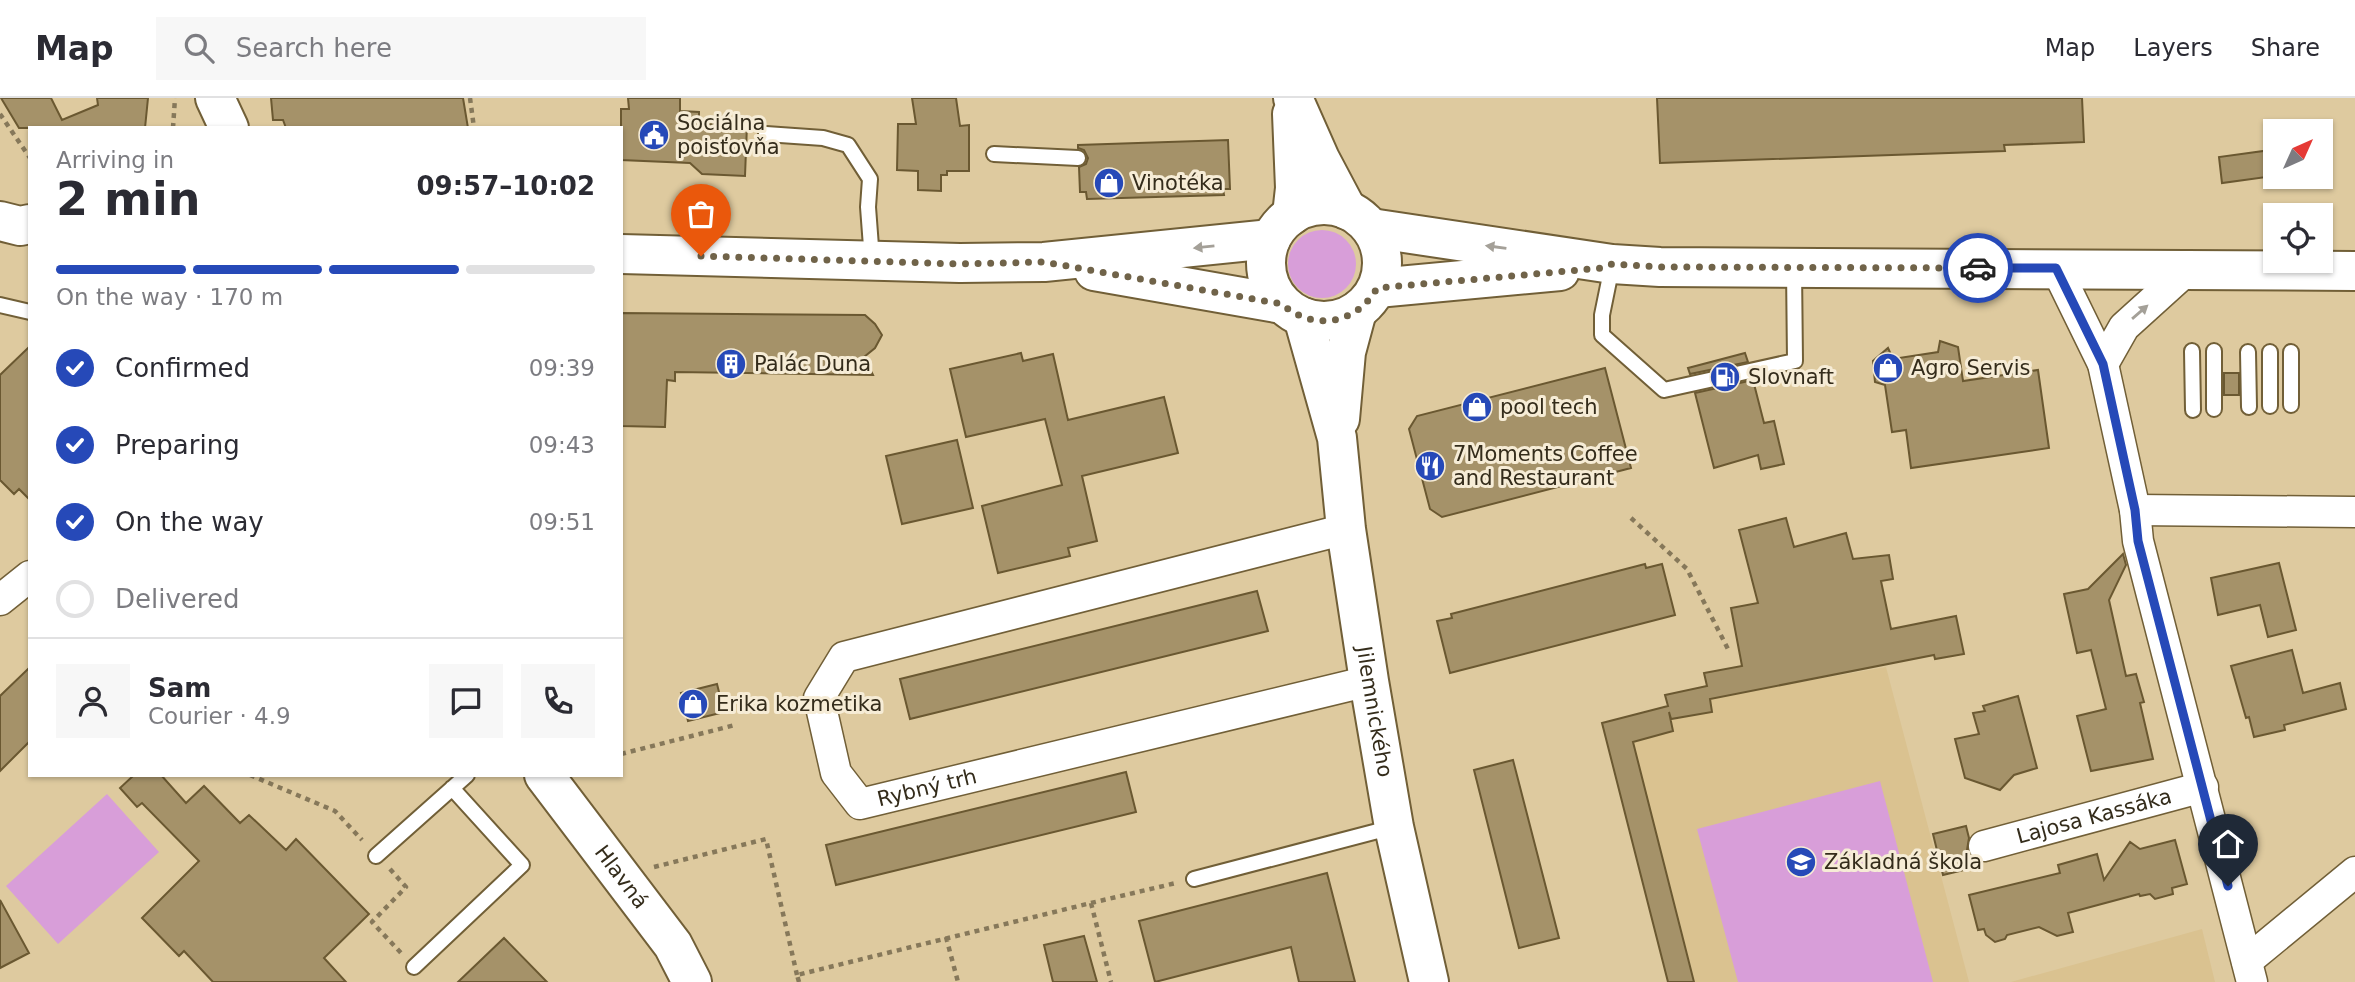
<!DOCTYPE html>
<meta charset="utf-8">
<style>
body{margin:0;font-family:"DejaVu Sans",sans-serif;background:#f7f7f7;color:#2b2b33;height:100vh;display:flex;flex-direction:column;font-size:26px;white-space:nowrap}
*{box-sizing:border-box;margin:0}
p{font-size:23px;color:#7c7c81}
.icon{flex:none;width:38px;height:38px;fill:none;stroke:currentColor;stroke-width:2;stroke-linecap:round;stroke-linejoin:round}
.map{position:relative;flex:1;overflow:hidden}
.side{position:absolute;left:28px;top:28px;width:595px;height:651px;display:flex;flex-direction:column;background:#fff;border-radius:0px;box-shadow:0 2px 5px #0004}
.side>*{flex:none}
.needle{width:46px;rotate:45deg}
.buttons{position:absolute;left:2263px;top:21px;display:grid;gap:14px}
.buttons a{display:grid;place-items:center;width:70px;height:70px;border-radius:0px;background:#fff;box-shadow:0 2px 5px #0004;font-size:35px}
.pin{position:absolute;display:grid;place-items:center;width:60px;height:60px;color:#fff;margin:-72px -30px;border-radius:50% 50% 50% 0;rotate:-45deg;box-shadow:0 0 7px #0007}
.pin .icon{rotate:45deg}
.courier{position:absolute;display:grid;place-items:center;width:70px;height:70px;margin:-35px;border:5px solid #2649b8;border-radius:50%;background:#fff;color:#222;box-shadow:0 2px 9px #0007}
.overview em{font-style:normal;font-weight:700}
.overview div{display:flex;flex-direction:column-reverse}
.overview{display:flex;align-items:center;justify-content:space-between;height:119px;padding:0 28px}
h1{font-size:46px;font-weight:700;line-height:52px}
.bar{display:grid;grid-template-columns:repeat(4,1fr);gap:10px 7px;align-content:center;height:84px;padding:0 28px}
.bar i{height:9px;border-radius:5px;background:#e1e1e2}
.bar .active{background:#2649b8}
.bar p{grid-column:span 4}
.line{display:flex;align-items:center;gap:18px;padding:0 28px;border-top:2px solid #e1e1e2}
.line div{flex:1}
.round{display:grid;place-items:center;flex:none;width:74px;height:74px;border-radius:0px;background:#f7f7f7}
ol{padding:0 28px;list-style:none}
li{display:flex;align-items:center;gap:21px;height:77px}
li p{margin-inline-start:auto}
li .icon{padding:7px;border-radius:50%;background:#2649b8;color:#fff;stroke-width:4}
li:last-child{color:#7c7c81}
li i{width:38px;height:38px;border:4px solid #e1e1e2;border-radius:50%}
header{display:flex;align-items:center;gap:42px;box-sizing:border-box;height:98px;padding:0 35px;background:#fff;border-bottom:2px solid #e1e1e2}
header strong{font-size:33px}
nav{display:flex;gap:38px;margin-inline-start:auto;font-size:24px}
.search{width:490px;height:63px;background:#f7f7f7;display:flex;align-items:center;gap:18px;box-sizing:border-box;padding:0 24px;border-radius:0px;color:#7c7c81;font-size:26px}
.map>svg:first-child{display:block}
.built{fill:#dac290}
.green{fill:#d89ed9}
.building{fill:#a59269;stroke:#6a5831;stroke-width:2}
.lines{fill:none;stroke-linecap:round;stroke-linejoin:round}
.lane-casing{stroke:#715f37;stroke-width:18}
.street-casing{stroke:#715f37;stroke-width:33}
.secondary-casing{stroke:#715f37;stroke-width:42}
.path{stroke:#86785a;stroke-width:4.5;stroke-dasharray:5 5;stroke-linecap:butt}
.lane{stroke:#fff;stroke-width:14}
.street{stroke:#fff;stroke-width:30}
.secondary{stroke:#fff;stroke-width:38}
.oneway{fill:#a4a098}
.done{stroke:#706349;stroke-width:7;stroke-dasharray:0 12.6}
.route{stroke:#2649b8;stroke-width:9}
.labels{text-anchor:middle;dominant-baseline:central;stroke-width:6;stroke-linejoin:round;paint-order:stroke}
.poi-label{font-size:21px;fill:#342c1b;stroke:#f6ecd6;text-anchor:start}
.street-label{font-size:21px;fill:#342c1b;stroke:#f6ecd6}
</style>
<header>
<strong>Map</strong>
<div class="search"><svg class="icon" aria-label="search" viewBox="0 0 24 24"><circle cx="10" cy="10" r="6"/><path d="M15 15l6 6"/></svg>Search here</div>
<nav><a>Map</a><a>Layers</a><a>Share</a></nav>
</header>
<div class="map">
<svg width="2355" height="884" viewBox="0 0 2355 884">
<rect width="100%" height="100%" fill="#deca9f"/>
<path class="built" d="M1886 569 1969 884H1695L1633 643 1672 633 1671 622 1712 614 1710 600Z
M2202 831 2215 884H2011Z"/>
<path class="green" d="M1288 166a34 34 0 1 1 68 0a34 34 0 1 1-68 0Z
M1880 683 1933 884H1738L1697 731Z
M107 696 159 754 58 846 6 788Z"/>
<path class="building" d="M1 0H51L62 22 98 7 97 0H148L145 30H19Z
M271 0H463L468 30H286L283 22H273Z
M628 0H680V13L699 14V26L747 27 745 78 702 76 690 65 621 62V11H629Z
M912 0H956L960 28 969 27V73H947V77H941V93L918 92V73L897 72 898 26H916Z
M1657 0H2082L2084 44 2004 47 2005 53 1660 65Z
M1228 42 1230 91H1223L1224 97 1087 101 1086 94H1080L1079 69 1086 66 1088 60 1084 52 1078 50V47Z
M2271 52 2274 78 2222 85 2219 59Z
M621 215 865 217 875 226 882 237 875 250 864 259 873 277 675 274V283L667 282 665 329 621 328Z
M1940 243 1958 249 1963 283 2038 272 2049 350 1911 370 1906 332 1892 334 1885 287 1875 284 1873 263 1888 250 1893 261 1938 254Z
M30 248V402L19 391 14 396 0 382V277Z
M1021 255 1023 263 1053 256 1068 322 1164 299 1178 355 1082 378 1097 443 1068 450 1070 458 998 475 982 408 1062 387 1045 321 966 339 950 271Z
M1745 255 1748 264 1690 276 1688 270Z
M1605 270 1631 370 1442 419 1430 411 1409 331 1417 318Z
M2224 275H2239V297H2224Z
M1753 282 1764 325 1774 323 1784 366 1761 371 1758 357 1714 370 1695 295Z
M957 342 973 410 902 426 886 358Z
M1786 420 1794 449 1846 435 1853 461 1889 457 1893 481 1881 483 1891 531 1956 518 1964 556 1935 561 1934 557 1710 601 1712 614 1671 621 1669 614 1673 633 1633 644 1694 884H1668L1602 625 1668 608 1665 597 1707 588 1704 575 1742 568 1731 510 1758 505 1739 432Z
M2123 456 2126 467 2109 502 2126 578 2136 576 2144 604 2140 605 2153 661 2091 673 2077 618 2106 611 2091 552 2077 555 2064 496 2088 491Z
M2279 465 2296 532 2268 539 2260 507 2218 517 2211 480Z
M1645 466 1646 470 1662 466 1675 517 1450 575 1437 523 1452 520 1451 516Z
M1257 493 1268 533 910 621 900 581Z
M2292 552 2303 595 2340 585 2346 611 2284 627 2285 632 2254 639 2249 619 2246 620 2231 568Z
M30 569V643L0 673V598Z
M717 586 724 614 688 623 681 595Z
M2018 598 2037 670 2014 677 2000 692 1965 680 1955 641 1979 636 1973 615 1985 613 1983 608Z
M1513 662 1559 840 1519 850 1474 672Z
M1126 674 1136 714 836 787 826 747Z
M134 677H161L186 705 204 688 240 725 249 717 286 752 296 741 369 816 324 860 346 884H213L184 853 179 858 142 820 199 763 142 705 137 709 120 690Z
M1966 728 1969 740 1967 752 1976 769 1943 777 1933 736Z
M2175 742 2187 786 2172 790 2173 796 2155 801 2150 796 2140 798 2139 796 2068 815 2073 834 2057 838 2039 829 2007 837 2005 841 1995 844 1986 837 1984 831 1978 832 1969 797 2060 775 2058 767 2097 756 2104 782 2130 744 2140 751Z
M1327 775 1355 884H1299L1291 849 1155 884 1139 823Z
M0 802 29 855 0 870Z
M1084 838 1097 884H1053L1044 847Z
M504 840 547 884H458Z"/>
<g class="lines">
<g class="lane-casing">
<path id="lane" d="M766 36 823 40 848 47 870 81 868 109 872 162
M994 56 1078 60
M1612 168 1602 217V237L1664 292 1795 263 1794 171
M0 207 30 214
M2192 253 2193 312
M2214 253V311
M2248 254 2249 309
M2270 254V308
M2291 254V307
M376 758 467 677
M1194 781 1393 729
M414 869 522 767 452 690"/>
</g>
<g class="street-casing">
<g id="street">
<path d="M2056 170 2103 266 2135 412 2138 443 2252 884"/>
<path d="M2103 266 2124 229 2187 172"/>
<path d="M2135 412 2355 414"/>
<path id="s1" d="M1346 431 844 559 819 600 836 675 860 706 1369 583"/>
<path d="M0 502 30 478"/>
<path id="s2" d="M1984 748 2203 689"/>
<path d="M2247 863 2355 774"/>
</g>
</g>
<g class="secondary-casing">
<g id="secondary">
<path d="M215 0 229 30"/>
<path d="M1293 0 1320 61 1347 112"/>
<path d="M1292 16 1295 90 1292 117"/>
<circle cx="1324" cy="165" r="58"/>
<path d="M0 123 20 128 30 126"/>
<path d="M1371 130 1612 166 1660 169 2355 173"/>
<path d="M621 156 960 165 1044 164 1271 141"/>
<path d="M1094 173 1282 206"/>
<path d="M1377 190 1560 173"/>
<path id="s3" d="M1303 219 1337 340 1346 431 1369 583 1394 729 1429 884"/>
<path d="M1340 321 1346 254 1357 213"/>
<path id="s4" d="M544 677 673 847 692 884"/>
</g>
</g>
<path class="path" d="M470 0 474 30
M0 16 30 60
M173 30 175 0
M1631 420 1687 471 1729 553
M621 656 735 627
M250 677 335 713 362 742
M654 769 766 741 797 877
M390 771 406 789 372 824 402 856
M1091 805 1176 785
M946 839 958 884
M799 884 797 877 1091 805 1111 884"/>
<use href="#lane" class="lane"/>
<use href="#street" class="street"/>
<use href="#secondary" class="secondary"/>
</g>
<defs><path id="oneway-solid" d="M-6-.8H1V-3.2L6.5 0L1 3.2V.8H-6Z" transform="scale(1.75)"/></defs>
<g class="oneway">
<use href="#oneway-solid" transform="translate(1204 149) rotate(174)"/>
<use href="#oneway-solid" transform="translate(1496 149) rotate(-172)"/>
<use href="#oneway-solid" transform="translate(2140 214) rotate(-41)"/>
</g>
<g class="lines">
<path class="done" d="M701 158 960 166 1044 164 1282 206C1313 234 1357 226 1377 190L1602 170 1612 166 1660 169 1978 170"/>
<path class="route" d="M1978 170H2056L2103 266 2135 412 2138 443 2228 788"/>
</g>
<defs>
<g id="civic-disc" transform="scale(1.575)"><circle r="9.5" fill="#2649b8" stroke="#f6ecd6"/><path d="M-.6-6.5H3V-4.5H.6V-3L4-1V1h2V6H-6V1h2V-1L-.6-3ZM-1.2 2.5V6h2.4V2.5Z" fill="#fff"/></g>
<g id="shop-disc" transform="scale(1.575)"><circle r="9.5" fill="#2649b8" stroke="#f6ecd6"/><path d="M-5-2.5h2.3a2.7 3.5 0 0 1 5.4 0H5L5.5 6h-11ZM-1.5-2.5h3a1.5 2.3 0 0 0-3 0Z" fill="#fff"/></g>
<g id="building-disc" transform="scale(1.575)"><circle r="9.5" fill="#2649b8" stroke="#f6ecd6"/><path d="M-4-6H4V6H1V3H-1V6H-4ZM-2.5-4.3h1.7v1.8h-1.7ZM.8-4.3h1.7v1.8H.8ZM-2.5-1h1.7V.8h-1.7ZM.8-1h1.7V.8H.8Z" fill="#fff"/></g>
<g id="fuel-disc" transform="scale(1.575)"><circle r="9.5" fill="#2649b8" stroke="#f6ecd6"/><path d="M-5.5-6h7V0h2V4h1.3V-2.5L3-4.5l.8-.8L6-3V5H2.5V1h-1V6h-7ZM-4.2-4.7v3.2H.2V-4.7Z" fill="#fff"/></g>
<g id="restaurant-disc" transform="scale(1.575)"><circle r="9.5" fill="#2649b8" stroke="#f6ecd6"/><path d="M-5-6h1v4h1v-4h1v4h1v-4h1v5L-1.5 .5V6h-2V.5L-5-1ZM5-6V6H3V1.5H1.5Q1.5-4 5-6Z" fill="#fff"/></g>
<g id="school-disc" transform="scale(1.575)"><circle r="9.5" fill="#2649b8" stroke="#f6ecd6"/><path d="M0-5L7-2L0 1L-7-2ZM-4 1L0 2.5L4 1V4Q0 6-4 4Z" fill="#fff"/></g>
</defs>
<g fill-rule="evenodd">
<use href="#civic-disc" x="654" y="37"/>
<use href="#shop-disc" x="1109" y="85"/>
<use href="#building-disc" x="731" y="266"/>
<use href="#shop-disc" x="1888" y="270"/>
<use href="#fuel-disc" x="1725" y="279"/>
<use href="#shop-disc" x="1477" y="309"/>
<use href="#restaurant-disc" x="1430" y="368"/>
<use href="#shop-disc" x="693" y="606"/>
<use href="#school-disc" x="1801" y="764"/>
</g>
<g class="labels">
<g class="poi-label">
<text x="677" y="25">Sociálna<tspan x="677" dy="24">poisťovňa</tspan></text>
<text x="1132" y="85">Vinotéka</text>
<text x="754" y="266">Palác Duna</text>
<text x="1911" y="270">Agro Servis</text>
<text x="1748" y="279">Slovnaft</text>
<text x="1500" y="309">pool tech</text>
<text x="1453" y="356">7Moments Coffee<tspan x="1453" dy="24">and Restaurant</tspan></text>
<text x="716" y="606">Erika kozmetika</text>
<text x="1824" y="764">Základná škola</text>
</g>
<g class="street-label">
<text stroke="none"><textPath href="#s3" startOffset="402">Jilemnického</textPath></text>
<text stroke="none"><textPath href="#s1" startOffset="751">Rybný trh</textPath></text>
<text stroke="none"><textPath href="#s2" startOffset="114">Lajosa Kassáka</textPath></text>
<text stroke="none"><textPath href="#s4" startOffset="128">Hlavná</textPath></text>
</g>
</g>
</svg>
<div class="buttons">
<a><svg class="needle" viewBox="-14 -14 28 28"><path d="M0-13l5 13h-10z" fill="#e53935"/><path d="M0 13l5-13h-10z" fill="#7c7c81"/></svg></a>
<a><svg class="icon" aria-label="locate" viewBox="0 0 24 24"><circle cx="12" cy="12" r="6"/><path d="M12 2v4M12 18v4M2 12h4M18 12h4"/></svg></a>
</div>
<div class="pin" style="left:701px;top:158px;background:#ea580c"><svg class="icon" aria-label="bag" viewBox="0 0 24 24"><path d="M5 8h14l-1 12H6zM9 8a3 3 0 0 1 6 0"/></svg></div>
<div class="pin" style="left:2228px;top:788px;background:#1f2937"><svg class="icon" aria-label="home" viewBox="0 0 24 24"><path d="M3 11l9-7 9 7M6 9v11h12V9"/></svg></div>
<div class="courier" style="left:1978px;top:170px"><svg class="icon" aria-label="car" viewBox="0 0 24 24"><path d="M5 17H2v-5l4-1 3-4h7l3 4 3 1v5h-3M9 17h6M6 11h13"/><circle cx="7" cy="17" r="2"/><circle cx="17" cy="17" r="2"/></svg></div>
<section class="side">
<div class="overview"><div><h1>2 min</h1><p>Arriving in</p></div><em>09:57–10:02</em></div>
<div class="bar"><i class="active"></i><i class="active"></i><i class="active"></i><i></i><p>On the way · 170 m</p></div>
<ol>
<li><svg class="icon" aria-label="check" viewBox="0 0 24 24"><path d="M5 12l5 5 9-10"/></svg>Confirmed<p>09:39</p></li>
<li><svg class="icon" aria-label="check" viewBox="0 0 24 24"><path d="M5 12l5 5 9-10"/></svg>Preparing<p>09:43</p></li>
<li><svg class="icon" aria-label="check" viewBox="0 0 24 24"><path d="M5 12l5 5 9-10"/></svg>On the way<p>09:51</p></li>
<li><i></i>Delivered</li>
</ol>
<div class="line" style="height:126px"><a class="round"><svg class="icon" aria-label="person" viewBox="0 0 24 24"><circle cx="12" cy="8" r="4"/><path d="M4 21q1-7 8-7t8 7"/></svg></a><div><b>Sam</b><p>Courier · 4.9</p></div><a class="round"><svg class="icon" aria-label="chat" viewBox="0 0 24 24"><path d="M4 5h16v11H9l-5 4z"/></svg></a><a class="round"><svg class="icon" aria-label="phone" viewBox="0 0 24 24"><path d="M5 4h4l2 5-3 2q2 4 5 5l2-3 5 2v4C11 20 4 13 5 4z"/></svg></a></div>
</section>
</div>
